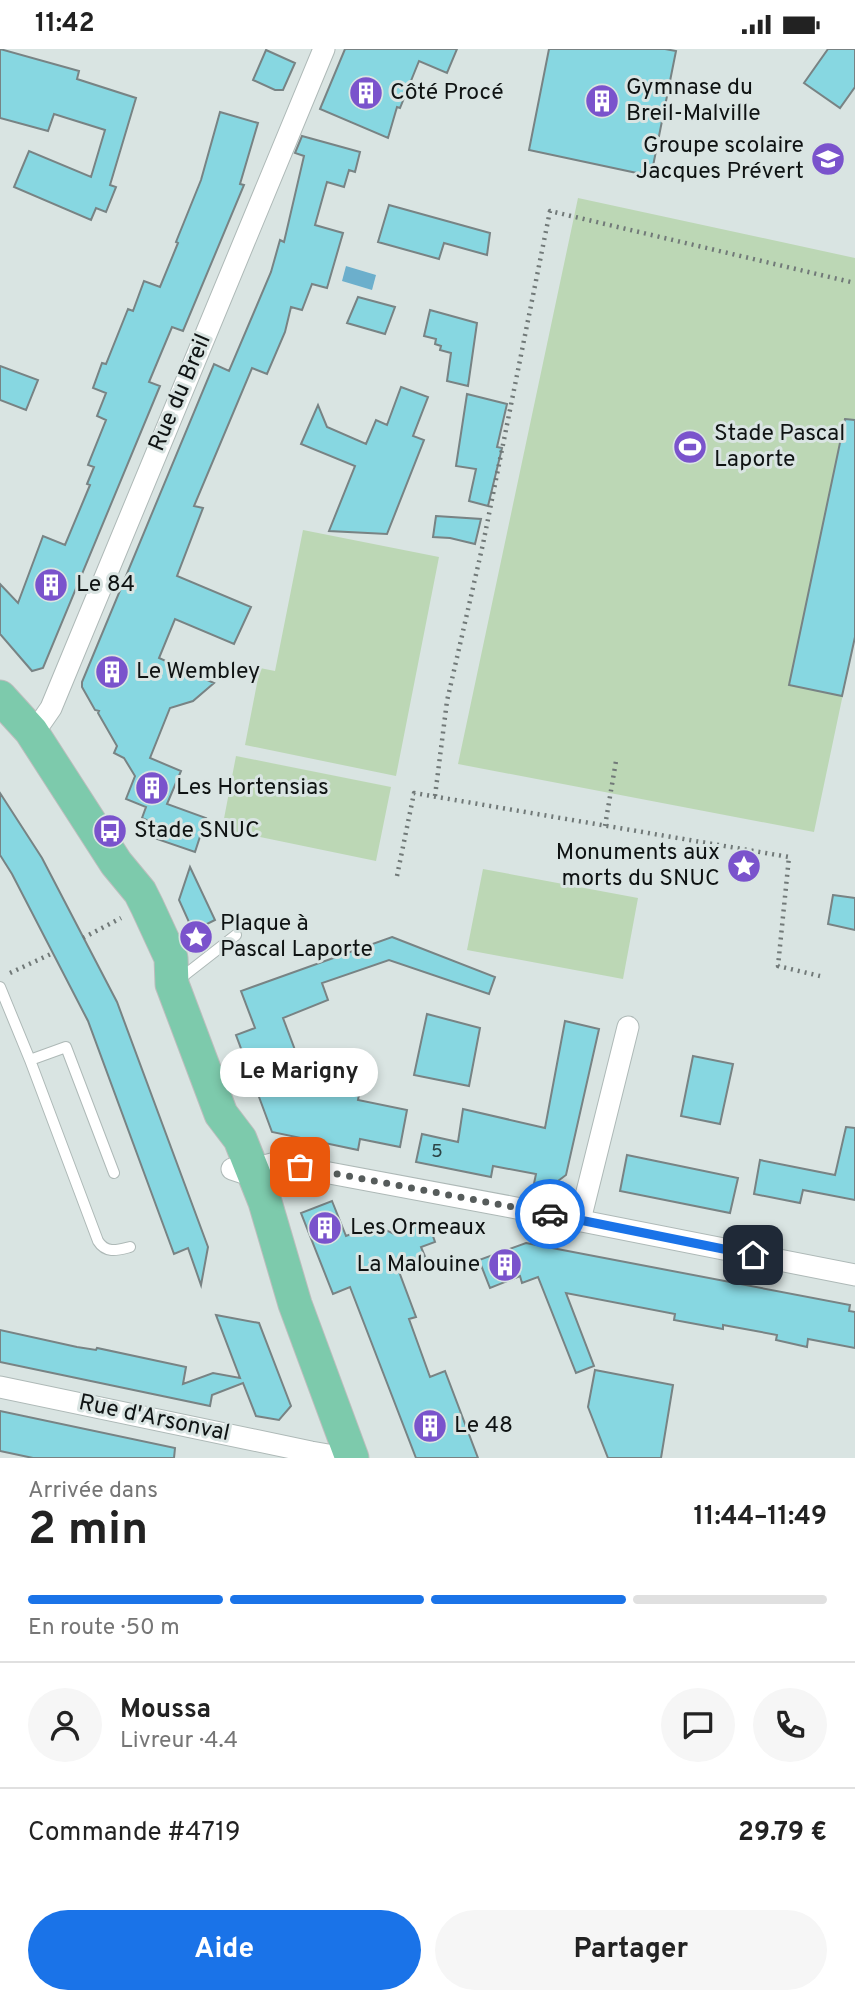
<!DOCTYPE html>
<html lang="fr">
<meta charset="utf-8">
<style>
body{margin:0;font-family:Overpass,sans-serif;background:#f6f6f6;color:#222;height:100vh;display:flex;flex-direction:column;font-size:26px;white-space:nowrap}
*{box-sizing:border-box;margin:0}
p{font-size:23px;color:#767676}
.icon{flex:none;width:38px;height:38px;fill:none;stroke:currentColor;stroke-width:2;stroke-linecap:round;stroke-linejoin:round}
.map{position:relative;height:1409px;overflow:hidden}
.side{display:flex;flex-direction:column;background:#fff;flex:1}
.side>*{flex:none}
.pin{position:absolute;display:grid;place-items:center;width:60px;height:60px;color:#fff;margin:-30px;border-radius:14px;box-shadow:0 4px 10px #0006}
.courier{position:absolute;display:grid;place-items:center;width:70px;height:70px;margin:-35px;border:5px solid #1a73e8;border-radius:50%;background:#fff;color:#222;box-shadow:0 2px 9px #0007}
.bubble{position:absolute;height:49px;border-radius:24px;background:#fff;box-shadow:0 4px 10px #0003;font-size:23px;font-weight:700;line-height:49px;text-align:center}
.head em{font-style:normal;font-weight:700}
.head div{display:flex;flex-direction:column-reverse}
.head{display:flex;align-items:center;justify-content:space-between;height:119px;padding:0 28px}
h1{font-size:46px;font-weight:700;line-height:52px}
.bar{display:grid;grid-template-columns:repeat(4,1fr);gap:10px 7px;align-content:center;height:84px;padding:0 28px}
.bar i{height:9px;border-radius:5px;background:#e0e0e0}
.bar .active{background:#1a73e8}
.bar p{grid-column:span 4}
.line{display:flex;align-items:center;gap:18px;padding:0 28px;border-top:2px solid #e0e0e0}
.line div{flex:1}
.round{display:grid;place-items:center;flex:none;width:74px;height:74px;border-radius:37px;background:#f6f6f6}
.primary-button{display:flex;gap:14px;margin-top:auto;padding:14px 28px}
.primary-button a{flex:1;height:80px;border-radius:42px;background:#1a73e8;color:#fff;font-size:28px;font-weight:700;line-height:80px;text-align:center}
.primary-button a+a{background:#f6f6f6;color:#222}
.status{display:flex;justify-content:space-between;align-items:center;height:49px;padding:0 35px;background:#fff;direction:ltr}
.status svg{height:19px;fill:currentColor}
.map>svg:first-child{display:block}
.green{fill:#bcd7b5}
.water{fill:#6cafcc}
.building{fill:#87d7e1;stroke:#788384;stroke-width:2}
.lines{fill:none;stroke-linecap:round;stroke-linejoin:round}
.lane-casing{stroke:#aeb9b7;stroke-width:12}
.street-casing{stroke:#aeb9b7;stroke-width:23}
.primary-casing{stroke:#bcbdbd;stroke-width:35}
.path{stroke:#717978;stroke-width:4.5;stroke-dasharray:2 5;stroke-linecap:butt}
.lane{stroke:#fff;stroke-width:10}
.street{stroke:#fff;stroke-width:21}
.primary{stroke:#7dcaac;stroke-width:33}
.done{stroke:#565c5b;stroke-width:7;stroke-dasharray:0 12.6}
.route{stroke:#1a73e8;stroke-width:9}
.labels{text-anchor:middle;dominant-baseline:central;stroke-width:6;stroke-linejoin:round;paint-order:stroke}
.number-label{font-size:19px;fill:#2d4446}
.poi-label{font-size:23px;fill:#0f1313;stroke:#d9e4e2;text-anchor:start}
.street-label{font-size:23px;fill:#0f1313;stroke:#d9e4e2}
</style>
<div class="status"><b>11:42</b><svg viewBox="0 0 49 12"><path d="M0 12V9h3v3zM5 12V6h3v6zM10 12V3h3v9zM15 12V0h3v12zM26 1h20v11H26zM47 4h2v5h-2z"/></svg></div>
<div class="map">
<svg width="855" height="1409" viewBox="0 0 855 1409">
<rect width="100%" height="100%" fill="#d9e4e2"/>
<path class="green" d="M578 149 855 209V588L814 783 458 715Z
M303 481 439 508 396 727 245 696 260 619 275 622Z
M236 707 391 738 376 812 222 780Z
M483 820 638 849 623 930 467 901Z"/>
<path class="water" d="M346 217 376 226 372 241 342 232Z"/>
<path class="building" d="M0 0 79 22 77 30 136 49 110 136 116 138 106 163 96 159 91 171 14 138 29 102 91 128 105 81 54 65 48 82 0 69Z
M345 0H457L447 24 419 12 400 59 397 58 388 89 320 60Z
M549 0H665L676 2 651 127 529 101Z
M828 0H855V38L840 59 804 34Z
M266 1 295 14 283 41H275L253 31Z
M220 63 258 74 240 135 244 136 183 282 172 278 149 333 160 337 43 619 32 622 0 585V535L18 554 43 487 65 496 90 436 87 435 94 418 88 416 106 371 97 367 106 344 93 339 102 314 106 315 128 260 133 262 144 232 160 238 178 194 176 193 201 131Z
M302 87 360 103 355 123 349 121 344 138 327 133 315 176 343 184 327 239 312 235 302 261 291 258 285 283 267 325 252 319 194 457 203 459 177 527 251 558 234 595 175 570 159 609 214 634 193 652 170 659 150 709 181 722 167 755 206 769 195 803 154 789 159 777 142 769 146 758 126 750 135 727 124 709 114 704 117 697 98 664 99 662 95 661 82 638V633L214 315 229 322 271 223 280 191 284 193 304 107 295 104Z
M389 156 490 184 487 206 444 194 439 210 378 193Z
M358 248 395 258 385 285 347 274Z
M430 261 477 274 468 337 447 332 451 304 440 301 441 297 435 295 436 290 424 287Z
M0 317 38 331 26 361 0 351Z
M401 338 428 348 413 387 424 391 387 485 329 482 355 417 301 395 318 356 327 378 366 395 376 371 387 376Z
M467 345 507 355 497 398 502 399 488 457 469 452 476 420 456 417Z
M845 370 855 371V588L842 647 789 636Z
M436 467 481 470 475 495 450 489 433 488Z
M0 744 42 809 117 953 208 1198 201 1236 188 1199 174 1205 88 972 12 825 0 806Z
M190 818 215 871 193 882 179 851Z
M833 846 855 849V881L828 875Z
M392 888 495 928 489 945 389 911 322 934 328 951 283 969 312 1046 362 1029 358 1051 407 1061 400 1098 360 1090 358 1101 272 1083 236 986 255 979 241 942Z
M427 965 480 979 469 1037 414 1026Z
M565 972 599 980 566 1126 535 1149H531L536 1125 493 1117 491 1128 416 1113 422 1085 458 1093 463 1060 545 1079Z
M693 1007 733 1015 720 1075 681 1067Z
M846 1078 855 1079V1151L803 1141 800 1154 754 1145 760 1111 835 1126Z
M627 1106 738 1129 730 1164 620 1142Z
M332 1152 346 1187 375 1176 394 1185 428 1173 435 1193 421 1198 426 1210 398 1220 416 1268 409 1270 430 1328 445 1322 478 1409H416L350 1238 333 1245 301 1164Z
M526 1194 850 1256 849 1262 855 1263V1299L808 1290 807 1298 776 1291 777 1286 723 1276V1280L674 1271 675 1265 566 1244 594 1317 576 1324 538 1228 522 1234 520 1227 490 1239 479 1211Z
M216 1266 259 1274 291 1357 279 1371 256 1367 243 1334 212 1346 210 1357 0 1313V1281L77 1298 96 1301 97 1299 186 1318 183 1335 213 1324 240 1329Z
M595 1321 673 1336 661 1409H608L588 1358Z
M0 1362 175 1399 174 1409H33L0 1402Z"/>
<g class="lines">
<g class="lane-casing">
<path id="lane" d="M177 932 236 886
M0 938 30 1011 98 1192C106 1205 118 1201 130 1198
M30 1011 66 998 114 1124"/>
</g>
<g class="street-casing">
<path id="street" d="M31 682 42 672 51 659 324 0
M232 1120 241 1123 276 1114 511 1158 855 1226
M580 1171 628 978
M0 1338 311 1403 334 1407 350 1405"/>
</g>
<g class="primary-casing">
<path id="primary" d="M0 648 31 682 116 814 140 843 147 857 171 909 172 935 221 1065 240 1090 265 1153 295 1255 352 1409"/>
</g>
<path class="path" d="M435 747 447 652 483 495 550 162 855 234
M605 777 616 712
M397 827 414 744 789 808 778 917 820 927
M83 889 121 869
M10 924 53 904"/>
<use href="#lane" class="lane"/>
<use href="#street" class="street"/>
<use href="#primary" class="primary"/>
</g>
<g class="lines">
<path class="done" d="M300 1118 550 1165"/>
<path class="route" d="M550 1165 753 1206"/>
</g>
<defs>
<g id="building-disc" transform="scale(1.75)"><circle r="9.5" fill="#7a53cc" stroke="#d9e4e2"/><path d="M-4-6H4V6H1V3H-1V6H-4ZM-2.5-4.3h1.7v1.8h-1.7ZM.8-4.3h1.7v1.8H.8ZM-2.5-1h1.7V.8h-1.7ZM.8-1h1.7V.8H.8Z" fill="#fff"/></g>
<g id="school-disc" transform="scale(1.75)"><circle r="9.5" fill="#7a53cc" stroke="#d9e4e2"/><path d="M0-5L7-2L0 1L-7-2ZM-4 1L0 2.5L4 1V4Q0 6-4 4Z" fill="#fff"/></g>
<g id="stadium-disc" transform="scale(1.75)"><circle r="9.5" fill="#7a53cc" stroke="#d9e4e2"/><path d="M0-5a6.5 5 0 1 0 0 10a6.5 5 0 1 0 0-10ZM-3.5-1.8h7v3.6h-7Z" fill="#fff"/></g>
<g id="bus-disc" transform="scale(1.75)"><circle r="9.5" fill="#7a53cc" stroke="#d9e4e2"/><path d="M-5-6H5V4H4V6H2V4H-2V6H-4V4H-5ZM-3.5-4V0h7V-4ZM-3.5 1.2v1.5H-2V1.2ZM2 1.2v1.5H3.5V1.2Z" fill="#fff"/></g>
<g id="sight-disc" transform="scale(1.75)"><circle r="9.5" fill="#7a53cc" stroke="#d9e4e2"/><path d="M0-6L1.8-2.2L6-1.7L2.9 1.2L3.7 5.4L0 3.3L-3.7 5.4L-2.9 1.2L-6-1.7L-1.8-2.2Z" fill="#fff"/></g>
</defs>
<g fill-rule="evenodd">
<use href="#building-disc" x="366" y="44"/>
<use href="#building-disc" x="602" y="52"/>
<use href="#school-disc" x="828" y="110"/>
<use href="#stadium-disc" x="690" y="398"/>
<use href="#building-disc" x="51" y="536"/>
<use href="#building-disc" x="112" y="623"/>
<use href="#building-disc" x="152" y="739"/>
<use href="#bus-disc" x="110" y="782"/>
<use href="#sight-disc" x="744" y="817"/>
<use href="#sight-disc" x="196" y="888"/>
<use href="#building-disc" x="325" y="1179"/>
<use href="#building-disc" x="505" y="1216"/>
<use href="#building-disc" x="430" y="1377"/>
</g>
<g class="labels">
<g class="number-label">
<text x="437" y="1103">5</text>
</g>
<g class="poi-label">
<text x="626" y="39">Gymnase du<tspan x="626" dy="26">Breil-Malville</tspan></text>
<text x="390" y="44">Côté Procé</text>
<text x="804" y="97" text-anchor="end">Groupe scolaire<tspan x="804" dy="26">Jacques Prévert</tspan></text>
<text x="714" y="385">Stade Pascal<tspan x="714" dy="26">Laporte</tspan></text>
<text x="76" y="536">Le 84</text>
<text x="136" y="623">Le Wembley</text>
<text x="176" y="739">Les Hortensias</text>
<text x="134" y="782">Stade SNUC</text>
<text x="720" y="804" text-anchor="end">Monuments aux<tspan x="720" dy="26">morts du SNUC</tspan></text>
<text x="220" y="875">Plaque à<tspan x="220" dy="26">Pascal Laporte</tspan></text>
<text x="350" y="1179">Les Ormeaux</text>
<text x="480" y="1216" text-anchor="end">La Malouine</text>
<text x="454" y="1377">Le 48</text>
</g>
<g class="street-label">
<text transform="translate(181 344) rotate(-67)">Rue du Breil</text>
<text transform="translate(154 1370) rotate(12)">Rue d'Arsonval</text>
</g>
</g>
</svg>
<div class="pin" style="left:300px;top:1118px;background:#ea580c"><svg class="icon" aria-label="bag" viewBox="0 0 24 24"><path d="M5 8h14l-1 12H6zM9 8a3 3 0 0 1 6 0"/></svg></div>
<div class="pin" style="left:753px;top:1206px;background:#1f2937"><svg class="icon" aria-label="home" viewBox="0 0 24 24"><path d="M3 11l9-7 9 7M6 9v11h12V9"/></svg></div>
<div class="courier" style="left:550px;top:1165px"><svg class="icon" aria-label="car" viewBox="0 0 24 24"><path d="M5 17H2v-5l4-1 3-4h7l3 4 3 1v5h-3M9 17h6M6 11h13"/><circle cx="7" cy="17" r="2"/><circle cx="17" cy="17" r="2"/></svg></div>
<div class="bubble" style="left:220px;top:999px;width:158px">Le Marigny</div>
</div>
<section class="side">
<div class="head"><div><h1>2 min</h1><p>Arrivée dans</p></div><em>11:44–11:49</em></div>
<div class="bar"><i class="active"></i><i class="active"></i><i class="active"></i><i></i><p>En route · 50 m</p></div>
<div class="line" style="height:126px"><a class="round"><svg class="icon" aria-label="person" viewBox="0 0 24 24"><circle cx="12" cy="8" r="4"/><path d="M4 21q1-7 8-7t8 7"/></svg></a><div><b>Moussa</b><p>Livreur · 4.4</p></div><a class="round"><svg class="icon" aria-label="chat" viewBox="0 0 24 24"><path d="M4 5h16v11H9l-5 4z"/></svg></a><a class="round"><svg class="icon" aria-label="phone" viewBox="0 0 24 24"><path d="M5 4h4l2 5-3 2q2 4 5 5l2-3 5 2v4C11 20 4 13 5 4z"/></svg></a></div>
<div class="line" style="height:91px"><div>Commande #4719</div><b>29.79 €</b></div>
<div class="primary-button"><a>Aide</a><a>Partager</a></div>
</section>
